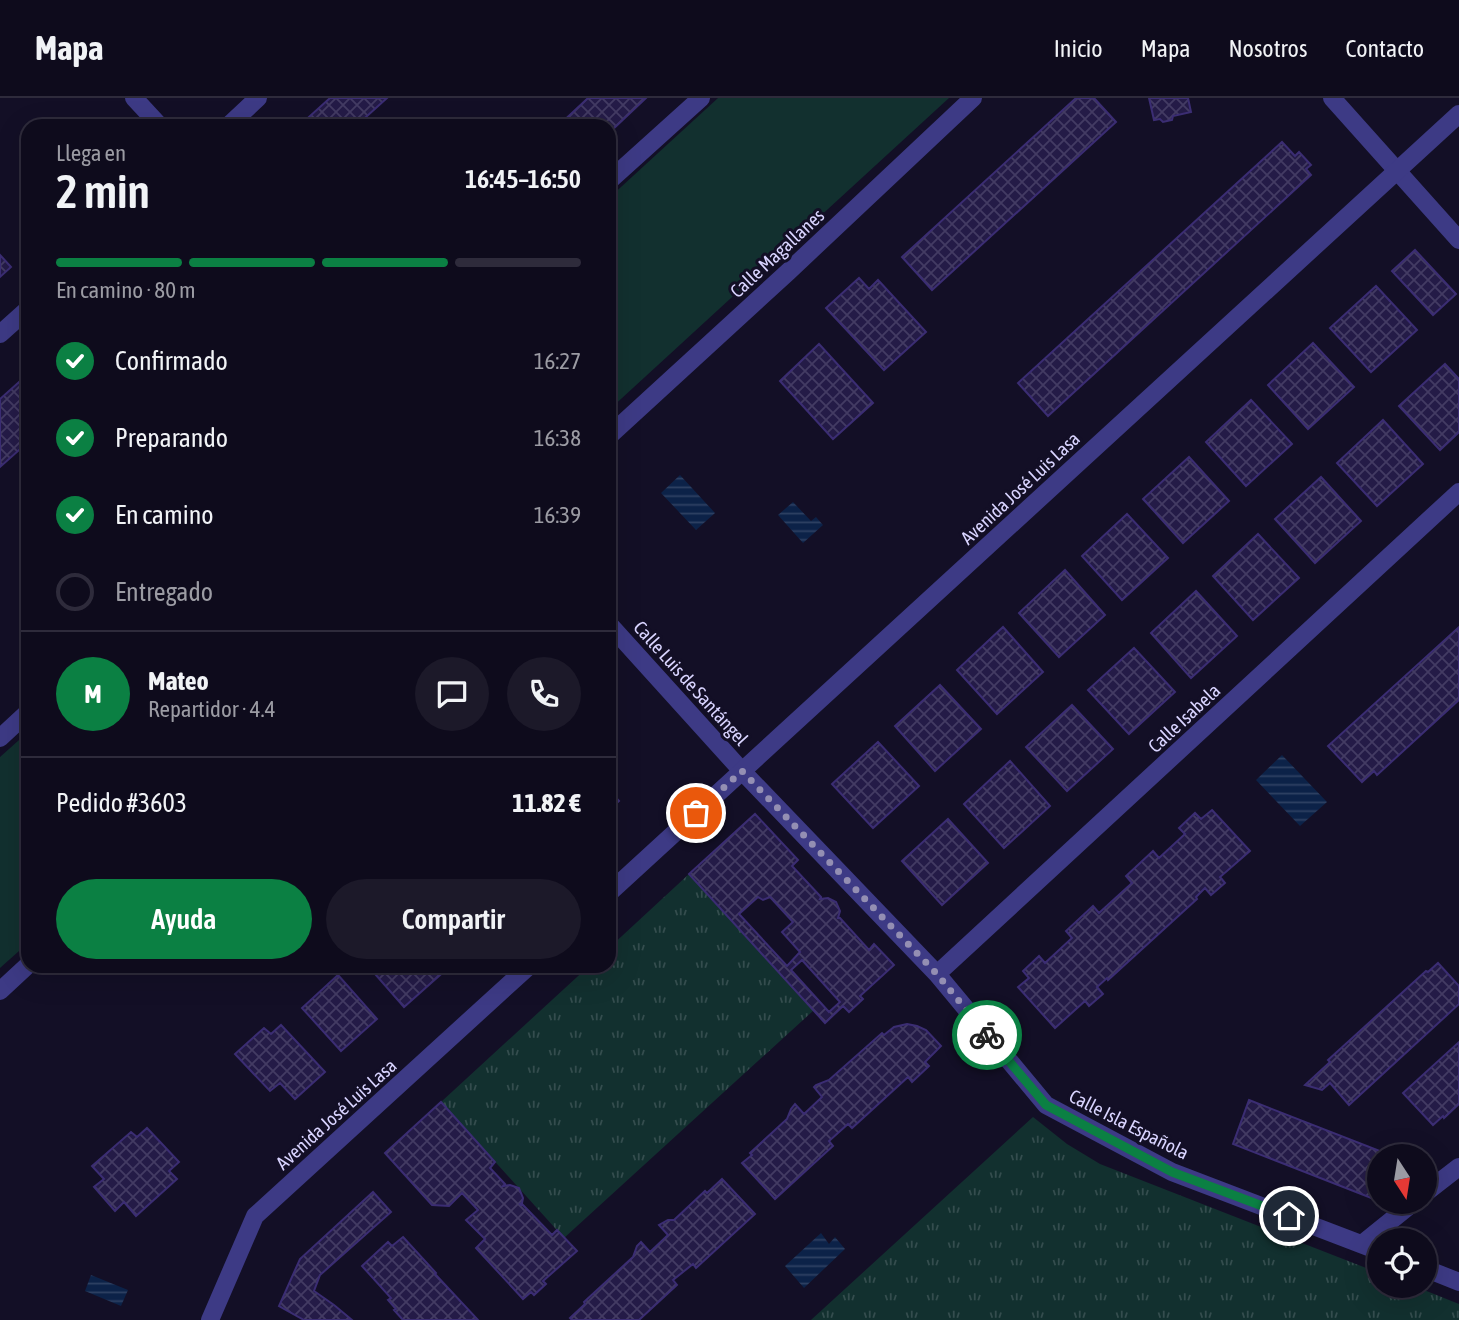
<!DOCTYPE html>
<html lang="es">
<meta charset="utf-8">
<style>
body{margin:0;font-family:"Asap Condensed",sans-serif;background:#1c1929;color:#f1f3f6;height:100vh;display:flex;flex-direction:column;font-size:26px;white-space:nowrap}
*{box-sizing:border-box;margin:0}
p{font-size:23px;color:#9b9ba3}
.icon{flex:none;width:38px;height:38px;fill:none;stroke:currentColor;stroke-width:2;stroke-linecap:round;stroke-linejoin:round}
.map{position:relative;flex:1;overflow:hidden}
.drawer{position:absolute;left:21px;top:21px;width:595px;height:854px;display:flex;flex-direction:column;background:#0e0b1c;border-radius:21px;box-shadow:0 7px 28px #0002,0 0 0 2px #2e2b3b}
.drawer>*{flex:none}
.needle{width:46px;rotate:168deg}
.tools{position:absolute;left:1367px;top:1046px;display:grid;gap:14px}
.tools a{display:grid;place-items:center;width:70px;height:70px;border-radius:50%;background:#0e0b1c;box-shadow:0 7px 28px #0002,0 0 0 2px #2e2b3b;font-size:35px}
.pin{position:absolute;display:grid;place-items:center;width:60px;height:60px;color:#fff;margin:-30px;border:4px solid #fff;border-radius:50%;box-shadow:0 2px 7px #0007}
.courier{position:absolute;display:grid;place-items:center;width:70px;height:70px;margin:-35px;border:5px solid #0b8043;border-radius:50%;background:#fff;color:#222;box-shadow:0 2px 9px #0007}
.overview em{font-style:normal;font-weight:600}
.overview div{display:flex;flex-direction:column-reverse}
.overview{display:flex;align-items:center;justify-content:space-between;height:119px;padding:0 35px}
h1{font-size:46px;font-weight:600;line-height:52px}
.bar{display:grid;grid-template-columns:repeat(4,1fr);gap:10px 7px;align-content:center;height:84px;padding:0 35px}
.bar i{height:9px;border-radius:5px;background:#2e2b3b}
.bar .selected{background:#0b8043}
.bar p{grid-column:span 4}
.line{display:flex;align-items:center;gap:18px;padding:0 35px;border-top:2px solid #2e2b3b}
.line div{flex:1}
.round{display:grid;place-items:center;flex:none;width:74px;height:74px;border-radius:37px;background:#1c1929}
ol{padding:0 35px;list-style:none}
li{display:flex;align-items:center;gap:21px;height:77px}
li p{margin-inline-start:auto}
li .icon{padding:7px;border-radius:50%;background:#0b8043;color:#fff;stroke-width:4}
li:last-child{color:#9b9ba3}
li i{width:38px;height:38px;border:4px solid #2e2b3b;border-radius:50%}
.action{display:flex;gap:14px;margin-top:auto;padding:14px 35px}
.action a{flex:1;height:80px;border-radius:42px;background:#0b8043;color:#fff;font-size:28px;font-weight:600;line-height:80px;text-align:center}
.action a+a{background:#1c1929;color:#f1f3f6}
header{display:flex;align-items:center;gap:42px;box-sizing:border-box;height:98px;padding:0 35px;background:#0e0b1c;border-bottom:2px solid #2e2b3b}
header strong{font-size:33px}
nav{display:flex;gap:38px;margin-inline-start:auto;font-size:24px}
.map>svg:first-child{display:block}
.grass{fill:url(#grass-tufts)}
.garden{fill:#12302f}
.water{fill:url(#water-rules)}
.building{fill:url(#building-cross-hatch);stroke:#3b2d73;stroke-width:2;fill-rule:evenodd}
.lines{fill:none;stroke-linecap:round;stroke-linejoin:round}
.minor{stroke:#3d3a85;stroke-width:18}
.tertiary{stroke:#3d3a85;stroke-width:18}
.done{stroke:#948fb3;stroke-width:7;stroke-dasharray:0 12.6}
.route{stroke:#0b8043;stroke-width:9}
.labels{text-anchor:middle;dominant-baseline:central;stroke-width:6;stroke-linejoin:round;paint-order:stroke}
.street-label{font-size:19px;fill:#d9d4ff;stroke:#130f26}
</style>
<header>
<strong>Mapa</strong>
<nav><a>Inicio</a><a>Mapa</a><a>Nosotros</a><a>Contacto</a></nav>
</header>
<div class="map">
<svg width="1459" height="1222" viewBox="0 0 1459 1222">
<defs>
<pattern id="grass-tufts" width="24" height="20" patternUnits="userSpaceOnUse" patternTransform="scale(1.75)"><rect width="24" height="20" fill="#12302f"/><path d="M3 7l-1-3M5 7V3M7 7l1-3M15 17l-1-3M17 17v-4M19 17l1-3" fill="none" stroke="#344d4e"/></pattern>
<pattern id="water-rules" width="6" height="5" patternUnits="userSpaceOnUse" patternTransform="scale(1.75)"><rect width="6" height="5" fill="#0c2248"/><path d="M0 2.5h6" fill="none" stroke="#2f4163"/></pattern>
<pattern id="building-cross-hatch" width="8" height="8" patternUnits="userSpaceOnUse" patternTransform="scale(1.75)"><rect width="8" height="8" fill="#241b47"/><path d="M0 0l8 8M0 8l8-8" fill="none" stroke="#433b63"/></pattern>
</defs>
<rect width="100%" height="100%" fill="#130f26"/>
<path class="grass" d="M689 776 814 912 564 1140 441 1004 589 868H609V850Z
M1033 1019 1067 1046 1100 1066 1379 1175V1188H1414L1459 1206V1222H811Z"/>
<path class="garden" d="M718 0H949L609 312V100Z
M28 634V845L0 870V659Z"/>
<path class="water" d="M680 377 715 415 696 432 661 395Z
M793 404 811 423 816 419 823 427 803 445 778 417Z
M1282 657 1327 704 1300 728 1256 682Z
M821 1135 829 1146 835 1139 845 1151 804 1190 785 1168Z
M91 1177 128 1192 121 1208 85 1193Z"/>
<path class="building" d="M330 0H387L356 28H299Z
M588 0H646L609 35V28H558Z
M1076 0H1094L1116 24 932 192 902 159Z
M1149 0H1188L1191 14 1173 18 1172 22 1163 24 1160 21 1154 22Z
M1282 44 1295 58 1299 54 1311 67 1306 71 1311 77 1048 318 1018 285Z
M1415 152 1456 196 1433 217 1392 173Z
M0 157 11 169 0 179Z
M859 180 869 191 878 182 926 234 884 272 826 210Z
M1376 188 1417 232 1371 274 1330 230Z
M1313 245 1354 289 1308 331 1268 287Z
M819 246 873 305 833 341 780 283Z
M1445 266 1459 281V334L1440 352 1399 308Z
M28 276V344L0 369V301Z
M1251 302 1292 346 1246 388 1206 344Z
M1383 322 1423 366 1377 408 1337 365Z
M1189 359 1229 403 1183 445 1143 401Z
M1321 379 1361 423 1315 465 1275 421Z
M1127 416 1168 460 1122 502 1082 458Z
M1258 436 1299 480 1253 522 1213 478Z
M1065 472 1105 517 1059 559 1019 515Z
M1196 493 1237 538 1191 580 1151 535Z
M1003 529 1043 574 997 616 957 572Z
M1459 529V602L1377 677 1374 673 1362 684 1328 648Z
M1134 550 1175 594 1129 636 1088 592Z
M940 587 981 631 935 673 895 628Z
M1072 607 1113 651 1067 693 1026 649Z
M878 644 919 688 873 730 832 686Z
M1010 663 1050 708 1004 750 964 706Z
M609 692 619 703 609 712Z
M1212 712 1250 753 1220 779 1225 785 1211 797 1205 790 1196 799 1197 801 1108 882 1107 880 1097 889 1103 896 1089 908 1085 903 1055 930 1018 889 1029 880 1023 873 1039 858 1045 865 1072 840 1066 833 1093 808 1099 815 1132 785 1126 778 1153 753 1159 760 1185 736 1179 730 1195 715 1201 721Z
M755 716 798 762 792 768 821 799 820 801 828 800 836 804 840 813 838 820H840L869 852 874 846 894 867 860 898 863 901 849 914 843 908 825 925 689 776ZM758 799 763 802 770 799 793 824 782 834 800 854 787 868 739 816ZM802 862 840 904 829 914 791 872Z
M948 721 988 765 942 807 902 763Z
M1438 865 1459 888V906L1349 1007 1330 985 1322 992 1305 987 1330 964 1328 962 1426 873 1428 874Z
M368 868H447L448 870 404 909Z
M338 877 377 921 341 953 302 910Z
M907 926 917 928 926 932 941 948 925 964 929 968 912 984 908 979 852 1030 848 1026 829 1043 833 1048 775 1101 742 1065 752 1057 750 1055 787 1021 791 1011 795 1006 804 1016 822 999 814 989 816 987 829 982 882 935 884 937 894 929Z
M281 927 325 974 295 1001 280 985 270 993 235 956 264 930 271 936Z
M1459 944V1006L1444 1020 1443 1018 1433 1027 1403 995Z
M1249 1002 1395 1059H1379V1103L1233 1046Z
M441 1004 495 1064 490 1070 505 1086 503 1088 510 1087 519 1090 523 1100 522 1105 520 1106 521 1107 522 1106 552 1137 557 1132 577 1153 543 1183 546 1186 534 1197 531 1194 523 1201 476 1150 485 1141 466 1122 478 1112 462 1095 449 1108 432 1107 385 1055Z
M147 1030 179 1064 169 1073 177 1081 136 1118 124 1104 115 1113 94 1089 104 1081 92 1068 131 1034 137 1039Z
M722 1081 755 1116 696 1170 693 1166 673 1182 677 1187 639 1222H572L570 1220 585 1206 584 1204 633 1159 637 1148 641 1144 650 1154 668 1137 659 1127 668 1122H674L705 1093 707 1095Z
M373 1094 391 1114 320 1177 314 1193 334 1207 352 1222H304L279 1208 300 1161Z
M403 1139 436 1175 435 1176 478 1222H403L394 1212 396 1211 388 1202 391 1200 362 1168 388 1144 392 1148Z"/>
<g class="lines">
<path class="minor" d="M134 0 160 28
M1332 0 1459 142
M228 28 258 0
M609 83 701 0
M0 236 28 211
M609 338 788 174 973 0
M609 526 742 673 937 876 1046 1007 1172 1074 1379 1153
M0 640 28 614
M937 876 1459 394
M0 893 28 867
M1424 1096 1459 1069
M1362 1146 1414 1104
M1424 1170 1459 1184"/>
<path class="tertiary" d="M609 795 1459 16
M210 1222 255 1118 529 868"/>
</g>
<g class="lines">
<path class="done" d="M696 715 742 673 937 876 987 937"/>
<path class="route" d="M987 937 1046 1007 1172 1074 1289 1118"/>
</g>
<g class="labels">
<g class="street-label">
<text transform="translate(777 155) rotate(-43)">Calle Magallanes</text>
<text transform="translate(1020 390) rotate(-43)">Avenida José Luis Lasa</text>
<text transform="translate(691 585) rotate(48)">Calle Luis de Santángel</text>
<text transform="translate(1184 620) rotate(-43)">Calle Isabela</text>
<text transform="translate(336 1016) rotate(-42)">Avenida José Luis Lasa</text>
<text transform="translate(1129 1026) rotate(27)">Calle Isla Española</text>
</g>
</g>
</svg>
<div class="tools">
<a><svg class="needle" viewBox="-14 -14 28 28"><path d="M0-13l5 13h-10z" fill="#e53935"/><path d="M0 13l5-13h-10z" fill="#9b9ba3"/></svg></a>
<a><svg class="icon" aria-label="locate" viewBox="0 0 24 24"><circle cx="12" cy="12" r="6"/><path d="M12 2v4M12 18v4M2 12h4M18 12h4"/></svg></a>
</div>
<div class="pin" style="left:696px;top:715px;background:#ea580c"><svg class="icon" aria-label="bag" viewBox="0 0 24 24"><path d="M5 8h14l-1 12H6zM9 8a3 3 0 0 1 6 0"/></svg></div>
<div class="pin" style="left:1289px;top:1118px;background:#1f2937"><svg class="icon" aria-label="home" viewBox="0 0 24 24"><path d="M3 11l9-7 9 7M6 9v11h12V9"/></svg></div>
<div class="courier" style="left:987px;top:937px"><svg class="icon" aria-label="bike" viewBox="0 0 24 24"><circle cx="6" cy="16" r="4"/><circle cx="18" cy="16" r="4"/><path d="M6 16l4-8h5l3 8M10 8l3 8H6M13 5h3"/></svg></div>
<section class="drawer">
<div class="overview"><div><h1>2 min</h1><p>Llega en</p></div><em>16:45–16:50</em></div>
<div class="bar"><i class="selected"></i><i class="selected"></i><i class="selected"></i><i></i><p>En camino · 80 m</p></div>
<ol>
<li><svg class="icon" aria-label="check" viewBox="0 0 24 24"><path d="M5 12l5 5 9-10"/></svg>Confirmado<p>16:27</p></li>
<li><svg class="icon" aria-label="check" viewBox="0 0 24 24"><path d="M5 12l5 5 9-10"/></svg>Preparando<p>16:38</p></li>
<li><svg class="icon" aria-label="check" viewBox="0 0 24 24"><path d="M5 12l5 5 9-10"/></svg>En camino<p>16:39</p></li>
<li><i></i>Entregado</li>
</ol>
<div class="line" style="height:126px"><b class="round" style="background:#0b8043;color:#fff">M</b><div><b>Mateo</b><p>Repartidor · 4.4</p></div><a class="round"><svg class="icon" aria-label="chat" viewBox="0 0 24 24"><path d="M4 5h16v11H9l-5 4z"/></svg></a><a class="round"><svg class="icon" aria-label="phone" viewBox="0 0 24 24"><path d="M5 4h4l2 5-3 2q2 4 5 5l2-3 5 2v4C11 20 4 13 5 4z"/></svg></a></div>
<div class="line" style="height:91px"><div>Pedido #3603</div><b>11.82 €</b></div>
<div class="action"><a>Ayuda</a><a>Compartir</a></div>
</section>
</div>
